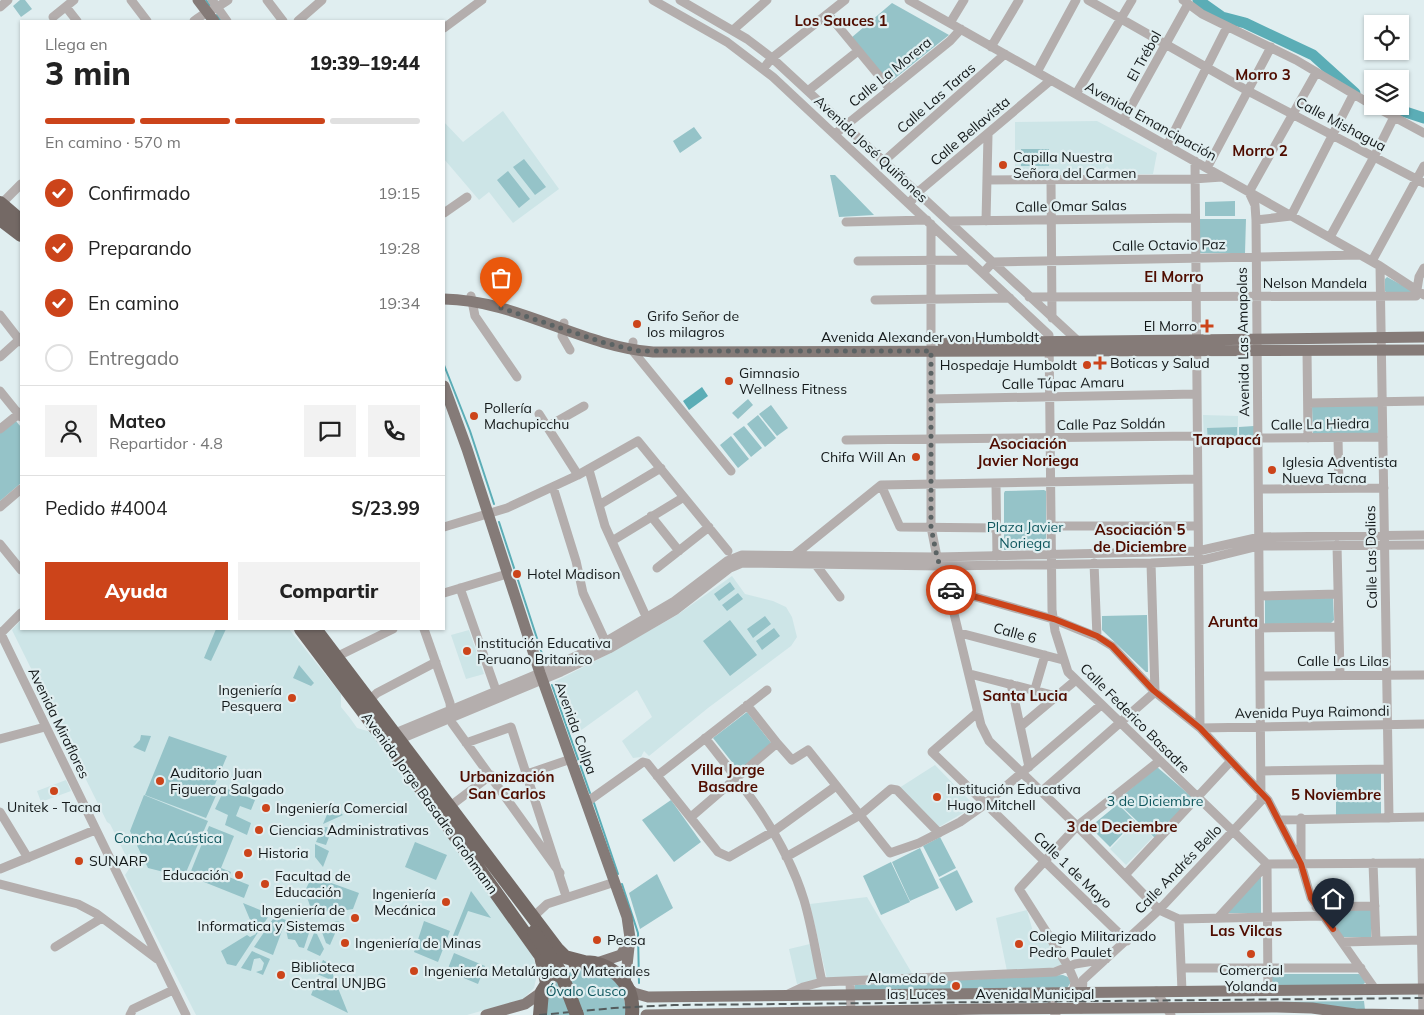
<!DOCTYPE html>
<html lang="es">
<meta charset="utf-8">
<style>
body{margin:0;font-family:Mulish,sans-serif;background:#f2f2f2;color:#222;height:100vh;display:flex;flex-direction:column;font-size:19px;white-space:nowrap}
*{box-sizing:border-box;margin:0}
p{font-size:16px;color:#767676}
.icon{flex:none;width:28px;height:28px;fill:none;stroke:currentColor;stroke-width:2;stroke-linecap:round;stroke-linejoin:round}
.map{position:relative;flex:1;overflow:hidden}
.details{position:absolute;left:20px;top:20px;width:425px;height:610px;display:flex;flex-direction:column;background:#fff;border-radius:0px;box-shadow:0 1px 4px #0004}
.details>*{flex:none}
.fabs{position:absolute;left:1364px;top:15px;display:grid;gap:10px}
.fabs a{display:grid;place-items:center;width:45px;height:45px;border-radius:0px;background:#fff;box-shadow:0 1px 4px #0004;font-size:25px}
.pin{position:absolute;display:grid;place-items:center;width:42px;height:42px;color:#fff;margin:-51px -21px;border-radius:50% 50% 50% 0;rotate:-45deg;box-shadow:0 0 5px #0007}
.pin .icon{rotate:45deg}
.courier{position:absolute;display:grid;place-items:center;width:50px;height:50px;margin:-25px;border:4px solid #cc441a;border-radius:50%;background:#fff;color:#222;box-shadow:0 1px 6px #0007}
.summary em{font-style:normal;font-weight:800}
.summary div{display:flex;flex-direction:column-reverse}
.summary{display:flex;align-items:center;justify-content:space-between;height:85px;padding:0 25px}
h1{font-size:32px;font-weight:800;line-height:38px}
.bar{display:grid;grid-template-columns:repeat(4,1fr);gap:8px 5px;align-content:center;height:60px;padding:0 25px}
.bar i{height:6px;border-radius:4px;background:#e0e0e0}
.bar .active{background:#cc441a}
.bar p{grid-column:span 4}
.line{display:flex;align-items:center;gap:12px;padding:0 25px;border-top:1px solid #e0e0e0}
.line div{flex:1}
.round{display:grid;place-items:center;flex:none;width:52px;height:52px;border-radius:0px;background:#f2f2f2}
ol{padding:0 25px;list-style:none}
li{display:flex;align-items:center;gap:15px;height:55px}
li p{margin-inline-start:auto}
li .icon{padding:5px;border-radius:50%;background:#cc441a;color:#fff;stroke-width:4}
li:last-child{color:#767676}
li i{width:28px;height:28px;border:2px solid #e0e0e0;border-radius:50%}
.button{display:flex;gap:10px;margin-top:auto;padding:10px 25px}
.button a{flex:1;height:58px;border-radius:0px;background:#cc441a;color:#fff;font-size:20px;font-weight:800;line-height:58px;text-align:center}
.button a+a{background:#f2f2f2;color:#222}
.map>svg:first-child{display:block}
.built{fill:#cde5e7}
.green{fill:#95c3c8}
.water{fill:#5badb6}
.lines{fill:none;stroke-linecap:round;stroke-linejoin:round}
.stream{stroke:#5badb6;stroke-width:2}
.river{stroke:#5badb6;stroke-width:11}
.minor{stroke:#b4aead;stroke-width:9}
.major{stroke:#857b78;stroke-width:11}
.highway{stroke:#746965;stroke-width:14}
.rail{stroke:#545c5d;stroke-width:2;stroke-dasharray:8 4;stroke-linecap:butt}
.highway-bridge{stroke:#746965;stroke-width:14}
.done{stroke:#5b6364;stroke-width:5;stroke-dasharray:0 9}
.route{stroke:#cc441a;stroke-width:6}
.poi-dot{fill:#cc441a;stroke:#e0eef0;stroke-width:2}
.labels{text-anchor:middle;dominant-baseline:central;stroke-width:4.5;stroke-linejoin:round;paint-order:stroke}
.street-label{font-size:14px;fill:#131819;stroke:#e0eef0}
.poi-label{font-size:14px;fill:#131819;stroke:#e0eef0;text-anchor:start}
.park-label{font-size:14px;fill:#0f575e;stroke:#e0eef0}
.neighbourhood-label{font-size:15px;font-weight:bold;fill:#4f0d00;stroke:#e0eef0}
</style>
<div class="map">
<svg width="1424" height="1015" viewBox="0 0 1424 1015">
<rect width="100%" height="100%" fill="#e0eef0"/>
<path class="built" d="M503 111 559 189 513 223 489 192 479 200 444 159V122L463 142Z
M1097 121 1157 153 1153 174H1114L1107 166 1102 171H1096L1089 166 1082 175H1015V122Z
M1203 415 1238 416V442L1204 443Z
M732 576 745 594 773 601 786 607 792 617 797 637 791 646 708 708 649 756 644 751 641 757 633 758 622 741 652 717 637 690 573 736 554 682 599 659 677 615Z
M21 620V629H289L341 694V707L350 718 357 728 371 732 414 788 532 955 538 970 534 988 523 999 467 1015H196L125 875 131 866 110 824 107 822 12 630Z
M469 630 484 674 466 679 451 635Z
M935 765 975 806 939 827 899 788Z
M66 780 71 791 41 802 37 791Z
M1137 821 1153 837 1126 865 1110 849Z
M867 897 913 975 827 979 810 904Z
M1027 910 1033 932 1041 929 1063 964V967L1007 971 996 918Z
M810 944 818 980 797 984 789 949Z"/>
<path class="green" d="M20 0H25L32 9 21 17 13 6Z
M892 3 949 35 889 83 851 38Z
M694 127 702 138 680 153 673 141Z
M1021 149H1049V166H1021Z
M524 159 546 187 535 195 513 167Z
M508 171 530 199 519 208 497 180Z
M830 175H835L874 215 839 217Z
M1235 201V216H1205V202Z
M1200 219H1246L1245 253H1200Z
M1387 277 1413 291 1412 294H1387L1385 291V279Z
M748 399 753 405 738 419 732 413Z
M771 405 788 428 777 436 759 414Z
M1378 405 1379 434H1313L1312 407Z
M758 415 776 438 765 447 747 424Z
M15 420 21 427V483L0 501V432Z
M744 426 762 448 751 457 733 434Z
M1254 426V442L1239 443V427Z
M1237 427V441L1208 442 1207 428Z
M731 436 749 459 738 468 720 445Z
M1044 490 1046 491V549L1004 550V493L1005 491Z
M730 582 735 589 719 601 714 594Z
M738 593 743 599 727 611 722 605Z
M1333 598 1334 620 1331 623 1265 624V599Z
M1147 615 1148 672H1146L1102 630V616Z
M765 616 771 624 753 638 747 629Z
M730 620 757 655 730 676 703 641Z
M774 628 780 636 762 650 756 641Z
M216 629H226L211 661 204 658Z
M299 665 314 683 311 686 293 678Z
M747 712 772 744 739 771 713 738Z
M141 735 151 736 145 752 133 747 140 740Z
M169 736 227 756 213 789 218 791 206 818 145 795Z
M1157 767 1192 797 1156 839 1116 801Z
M1381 772V815L1336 816V773Z
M225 788 255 800 251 810 240 806 236 816 251 823 247 835 225 825 228 815 215 809Z
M144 795 208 821 184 877 148 868 130 831Z
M671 800 701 842 674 862 642 820Z
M1118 804 1135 821 1110 847 1090 827Z
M331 805 339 809 338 811 343 815 323 824Z
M209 826 234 836 221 868 231 872 229 877 249 885 244 898 189 876Z
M326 827 332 829 326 845 316 842 322 828Z
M940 837 956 868 939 877 923 846Z
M415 842 447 855 436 880 405 867Z
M315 844 329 851 323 867 315 857Z
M920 848 939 888 910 901 892 862Z
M891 862 910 902 881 915 863 876Z
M957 870 973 902 956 911 939 879Z
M657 874 673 908 640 929 629 893Z
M312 876 359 893 353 909 347 910 335 907 332 913 310 906 305 891Z
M1261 876V913H1227Z
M471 891 491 918 468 911 454 945 450 943Z
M243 903 270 914 236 966 227 964 221 951 247 935 250 937 256 934Z
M1371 909V937H1342L1323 912Z
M275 916 286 920 273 955 254 947Z
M290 921 310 930 304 948 299 947 295 940 288 939 286 930Z
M337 921 340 922 330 945 326 943 320 927Z
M424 921 450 931 438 962 414 952Z
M314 933 317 934 324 949 320 956 307 950Z
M252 951 270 959 263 975 256 972 262 970 264 963 260 958 254 959 251 971 241 968Z
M454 953 485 966 478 984 447 971Z
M323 960 328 963 336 982 317 974Z
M592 968C619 979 623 987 627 1015H546C547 983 560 970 592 968Z
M1273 974H1359L1364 978 1365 983 1362 985 1272 986 1270 975Z
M1063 975 1068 977 1071 982 1067 988 858 992 854 989 855 985Z
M317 980 338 988 348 1013 311 995Z
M1364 1001 1365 1010 1170 1003Z"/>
<path class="water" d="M702 387 708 396 689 410 683 401Z"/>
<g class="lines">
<path class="stream" d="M206 0 210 6
M217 15 221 21
M444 365 470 431 494 504
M499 522 546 666
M552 685 590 793
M594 803 618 874
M622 884 638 933 639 983"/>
<path class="river" d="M1198 0 1222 17 1245 23 1313 55 1355 93
M1387 106 1424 118"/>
<path class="minor" d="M131 0 147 21
M212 0 227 21
M267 0 283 21
M653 0 727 42 773 77 1049 335 1052 610 1055 631 1068 672 1267 864 1424 863
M680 0 747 39 772 58 1078 341
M909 0 1380 266 1424 295
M1088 0 1248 91 1424 183
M1183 0 1202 14 1296 60 1372 105
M0 7 8 0
M66 7 77 21
M828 14 890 89
M53 17 74 0
M194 21C205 12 217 8 228 0
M298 21 322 0
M950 23 964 0
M444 28 482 0
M733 30 767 0
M991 47 1019 0
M763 69 772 58 845 0
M1037 72 1076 0
M809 90 858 51
M1076 94 1132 0
M1374 106 1424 133
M1123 121 1188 4
M835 134 950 41 961 29
M1167 146 1227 27
M884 161 1005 54
M1195 161 1200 728
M1207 168 1271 47
M987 180 1193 179 1222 177
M1051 180 1052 318
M909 204 918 192 1051 80
M0 205 21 184
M444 213 467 197
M1256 220 1291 216 1353 95
M949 221 1194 218
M986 221 988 135
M846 222 927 220
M931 224V527L937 557 948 589 1053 619 1097 637 1112 646 1155 692 1200 728 1268 800 1301 864 1311 898 1375 989
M1330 237 1374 157 1394 117
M858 261 969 260
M1372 261 1424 166
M1380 266 1389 818
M983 273 993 262 1360 255
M471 296 475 316 517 377
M1029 297 1416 296 1419 277 1424 268
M875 300 1010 298
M0 315 21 342
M564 323 562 336 570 350
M633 342 632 350 731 471
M1307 350 1308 438
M0 357 21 338
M0 391 21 417
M931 399 1196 394
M1308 403 1424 401
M547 427 584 406
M0 429 21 412
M1338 437 1339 488
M1258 438 1383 437
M846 440 1196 436
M589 470 605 526 649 623
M578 475 638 441 728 551
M996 484 997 556
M881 485 900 527 997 528
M553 487 576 561 583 593 607 645
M1259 489 1384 488
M599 505 661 468
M0 507 21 489
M651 516 679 551
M1052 526H1197
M444 527 507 508 578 475 539 414
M612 541 684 497
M0 544 21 570
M1337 545 1340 674
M792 557 881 485 1197 479
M813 561 840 597
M1094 563 1097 637
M657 568 709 527
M460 588 498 696
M948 589 981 725 989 741 1077 826 1159 910 1179 919 1322 916
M444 593 507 574
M1260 596 1338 594
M1260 628 1339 627
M424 629 450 703 452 723 560 873
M0 632 186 1015
M1 633 21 613
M960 633 1063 660
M336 657 393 629
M970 674 1056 696
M1261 676 1424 675
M1011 684 1029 767
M1035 689 1045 655
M365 704 377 693 436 662
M978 712 932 752 1127 941
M1021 726 1076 680
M1200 728 1424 724
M393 734 540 673 605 642 673 602 727 561 742 555 937 557 1198 551 1260 537 1424 535
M705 738C745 788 785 838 804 900 812 927 816 955 822 982
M0 739 45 727
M398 740 561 672 609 649 676 610 730 568 742 563 939 566 1151 563 1198 561 1259 546 1424 545
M466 743 511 727 566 896
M777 743 792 760 808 750 890 853 919 843 960 822 984 805 1101 705
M1262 771 1388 769
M527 774 571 759
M657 776 767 690
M1041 792 1155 692 1151 563
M587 802 643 762 647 763 718 852 729 857 774 831 836 786
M449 807 491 775
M0 812 28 858
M691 817 777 743 747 705
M1301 818V861
M1280 820 1424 817
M786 857 860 815 891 789 897 790 939 833
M1373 863 1376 941
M1420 863 1423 1015
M1267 864 1268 991
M0 869 95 830
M1125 875 1230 762
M0 884 78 904 97 914 157 959
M1316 907 1375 906
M533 917 547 904 615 882
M1218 918 1267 864
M1179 919 1182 991
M1343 942 1421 940
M55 947 102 918
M1181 968H1361
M850 981 851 1011
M1156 991 1171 1015
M1053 992 1052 1009 1056 1015
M1073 992 1075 982 1068 966 1019 889 1077 826 1158 762
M786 995 803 987 822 982 1055 972 1075 964 1106 959
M1081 1009 1083 980 1159 910 1261 801 1256 220 1255 205 1249 192 1316 73
M130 1015 133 1009 173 990"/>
<path class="major" d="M198 0 214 21
M444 299C517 300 580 346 653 352L1424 350
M943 343 1424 337
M444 386 467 449 540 673 627 917 630 938 625 984
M597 963 621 955 629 942
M628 988 634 993 648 997 1424 989
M486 1015 525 1004 542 992
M646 1015 983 1009 1277 1007 1312 1008 1355 1014 1424 1015"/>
<path class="highway" d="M0 203 21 221
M0 219 21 235
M301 629 426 795 541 956 547 983
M315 629 557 949 565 957 584 962
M575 963C608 958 635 981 632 1015
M540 1015 542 992 552 976"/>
<path class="rail" d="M539 1015 614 1008 674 1005 1424 998"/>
<path class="highway-bridge" d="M534 932 561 973 577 1015"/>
</g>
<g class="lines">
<path class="done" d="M501 308 605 343 640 351H931V527L937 557 948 590H951"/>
<path class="route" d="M951 590 1054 619 1097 636 1112 646 1153 690 1200 728 1268 800 1301 864 1311 898 1333 929"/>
</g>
<g class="poi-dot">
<circle cx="1003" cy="165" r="5"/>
<circle cx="637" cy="324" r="5"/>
<path d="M1204.5 318.5h5v5h5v5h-5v5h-5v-5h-5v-5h5z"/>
<path d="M1097.5 355.5h5v5h5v5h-5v5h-5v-5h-5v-5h5z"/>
<circle cx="1087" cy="365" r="5"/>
<circle cx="729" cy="381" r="5"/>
<circle cx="474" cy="416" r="5"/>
<circle cx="916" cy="457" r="5"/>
<circle cx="1272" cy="470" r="5"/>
<circle cx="517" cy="574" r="5"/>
<circle cx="467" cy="651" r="5"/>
<circle cx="292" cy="698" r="5"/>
<circle cx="160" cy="781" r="5"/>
<circle cx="54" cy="791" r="5"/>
<circle cx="937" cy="797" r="5"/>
<circle cx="266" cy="808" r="5"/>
<circle cx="259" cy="830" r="5"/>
<circle cx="248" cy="853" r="5"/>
<circle cx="79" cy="861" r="5"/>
<circle cx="239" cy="875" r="5"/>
<circle cx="265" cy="884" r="5"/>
<circle cx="446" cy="902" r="5"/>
<circle cx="355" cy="918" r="5"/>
<circle cx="597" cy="940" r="5"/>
<circle cx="345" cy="943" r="5"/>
<circle cx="1019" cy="944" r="5"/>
<circle cx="1251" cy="954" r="5"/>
<circle cx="414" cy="971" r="5"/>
<circle cx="281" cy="975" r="5"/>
<circle cx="956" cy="986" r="5"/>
</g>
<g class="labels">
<g class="street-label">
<text transform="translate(1144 56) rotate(-61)">El Trébol</text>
<text transform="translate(890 72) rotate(-39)">Calle La Morera</text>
<text transform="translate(936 98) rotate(-41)">Calle Las Taras</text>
<text transform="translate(1151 121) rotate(29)">Avenida Emancipación</text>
<text transform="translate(1341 124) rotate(28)">Calle Mishagua</text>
<text transform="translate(970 131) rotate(-40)">Calle Bellavista</text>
<text transform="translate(871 149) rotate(43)">Avenida José Quiñones</text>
<text transform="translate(1071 206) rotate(-1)">Calle Omar Salas</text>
<text transform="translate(1169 245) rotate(-1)">Calle Octavio Paz</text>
<text x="1315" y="283">Nelson Mandela</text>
<text x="930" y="337">Avenida Alexander von Humboldt</text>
<text transform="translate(1243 342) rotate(-91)">Avenida Las Amapolas</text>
<text transform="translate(1063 383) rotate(-1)">Calle Túpac Amaru</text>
<text transform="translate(1111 424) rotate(-1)">Calle Paz Soldán</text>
<text transform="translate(1320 424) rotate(-1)">Calle La Hiedra</text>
<text transform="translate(1371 557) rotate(-91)">Calle Las Dalias</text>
<text transform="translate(1015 633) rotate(15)">Calle 6</text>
<text x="1343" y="661">Calle Las Lilas</text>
<text transform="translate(1312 712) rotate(-1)">Avenida Puya Raimondi</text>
<text transform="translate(1135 718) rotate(45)">Calle Federico Basadre</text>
<text transform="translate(59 723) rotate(64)">Avenida Miraflores</text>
<text transform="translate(576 728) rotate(70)">Avenida Collpa</text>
<text transform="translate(430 803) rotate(54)">Avenida Jorge Basadre Grohmann</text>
<text transform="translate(1178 869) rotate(-46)">Calle Andrés Bello</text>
<text transform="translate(1073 870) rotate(44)">Calle 1 de Mayo</text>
<text x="1035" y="994">Avenida Municipal</text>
</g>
<g class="poi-label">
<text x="1013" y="157">Capilla Nuestra<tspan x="1013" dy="16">Señora del Carmen</tspan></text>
<text x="647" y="316">Grifo Señor de<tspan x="647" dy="16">los milagros</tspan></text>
<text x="1197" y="326" text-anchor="end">El Morro</text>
<text x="1110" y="363">Boticas y Salud</text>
<text x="1077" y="365" text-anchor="end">Hospedaje Humboldt</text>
<text x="739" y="373">Gimnasio<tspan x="739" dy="16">Wellness Fitness</tspan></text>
<text x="484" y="408">Pollería<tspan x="484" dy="16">Machupicchu</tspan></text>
<text x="906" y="457" text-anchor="end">Chifa Will An</text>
<text x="1282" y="462">Iglesia Adventista<tspan x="1282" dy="16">Nueva Tacna</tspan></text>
<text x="527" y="574">Hotel Madison</text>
<text x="477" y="643">Institución Educativa<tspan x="477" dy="16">Peruano Britanico</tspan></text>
<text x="282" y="690" text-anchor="end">Ingeniería<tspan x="282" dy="16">Pesquera</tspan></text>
<text x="170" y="773">Auditorio Juan<tspan x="170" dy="16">Figueroa Salgado</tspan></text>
<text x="947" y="789">Institución Educativa<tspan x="947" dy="16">Hugo Mitchell</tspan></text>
<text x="54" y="807" text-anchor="middle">Unitek - Tacna</text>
<text x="276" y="808">Ingeniería Comercial</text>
<text x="269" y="830">Ciencias Administrativas</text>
<text x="258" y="853">Historia</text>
<text x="89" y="861">SUNARP</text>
<text x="229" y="875" text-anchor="end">Educación</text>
<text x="275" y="876">Facultad de<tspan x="275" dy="16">Educación</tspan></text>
<text x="436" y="894" text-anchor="end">Ingeniería<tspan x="436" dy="16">Mecánica</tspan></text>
<text x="345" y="910" text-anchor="end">Ingeniería de<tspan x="345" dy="16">Informatica y Sistemas</tspan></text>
<text x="1029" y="936">Colegio Militarizado<tspan x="1029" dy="16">Pedro Paulet</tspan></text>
<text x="607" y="940">Pecsa</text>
<text x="355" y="943">Ingeniería de Minas</text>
<text x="291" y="967">Biblioteca<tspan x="291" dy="16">Central UNJBG</tspan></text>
<text x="1251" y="970" text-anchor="middle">Comercial<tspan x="1251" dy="16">Yolanda</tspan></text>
<text x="424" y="971">Ingeniería Metalúrgica y Materiales</text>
<text x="946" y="978" text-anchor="end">Alameda de<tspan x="946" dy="16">las Luces</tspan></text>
</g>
<g class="park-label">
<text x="1025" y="527">Plaza Javier<tspan x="1025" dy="16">Noriega</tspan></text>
<text x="1155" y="801">3 de Diciembre</text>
<text x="168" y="838">Concha Acústica</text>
<text x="586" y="991">Óvalo Cusco</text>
</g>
<g class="neighbourhood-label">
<text x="841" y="20">Los Sauces 1</text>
<text x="1263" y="74">Morro 3</text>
<text x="1260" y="150">Morro 2</text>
<text x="1174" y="276">El Morro</text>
<text x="1227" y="439">Tarapacá</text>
<text x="1028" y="443">Asociación<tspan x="1028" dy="17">Javier Noriega</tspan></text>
<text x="1140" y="529">Asociación 5<tspan x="1140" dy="17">de Diciembre</tspan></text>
<text x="1233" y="621">Arunta</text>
<text x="1025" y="695">Santa Lucia</text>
<text x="728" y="769">Villa Jorge<tspan x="728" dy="17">Basadre</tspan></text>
<text x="507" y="776">Urbanización<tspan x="507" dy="17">San Carlos</tspan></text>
<text x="1336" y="794">5 Noviembre</text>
<text x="1122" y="826">3 de Deciembre</text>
<text x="1246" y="930">Las Vilcas</text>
</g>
</g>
</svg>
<div class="fabs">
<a><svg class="icon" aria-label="locate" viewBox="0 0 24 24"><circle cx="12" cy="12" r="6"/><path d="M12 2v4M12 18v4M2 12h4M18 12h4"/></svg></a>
<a><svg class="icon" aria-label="layers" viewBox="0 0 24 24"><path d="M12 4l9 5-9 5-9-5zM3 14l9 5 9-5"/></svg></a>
</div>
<div class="pin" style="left:501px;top:308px;background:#ea580c"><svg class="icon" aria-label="bag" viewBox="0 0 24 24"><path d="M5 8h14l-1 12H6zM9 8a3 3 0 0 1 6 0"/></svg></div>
<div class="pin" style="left:1333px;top:929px;background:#1f2937"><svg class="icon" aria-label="home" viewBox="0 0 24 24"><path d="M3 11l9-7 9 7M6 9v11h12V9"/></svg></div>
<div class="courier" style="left:951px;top:590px"><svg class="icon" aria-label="car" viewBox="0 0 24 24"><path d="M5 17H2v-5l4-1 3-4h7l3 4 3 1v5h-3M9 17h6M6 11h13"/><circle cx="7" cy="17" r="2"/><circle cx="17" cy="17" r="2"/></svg></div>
<section class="details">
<div class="summary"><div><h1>3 min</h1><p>Llega en</p></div><em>19:39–19:44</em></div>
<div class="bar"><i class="active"></i><i class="active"></i><i class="active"></i><i></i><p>En camino · 570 m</p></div>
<ol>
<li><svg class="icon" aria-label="check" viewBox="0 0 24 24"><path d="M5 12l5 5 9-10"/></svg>Confirmado<p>19:15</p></li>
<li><svg class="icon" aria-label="check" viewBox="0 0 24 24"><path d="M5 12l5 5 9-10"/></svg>Preparando<p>19:28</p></li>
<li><svg class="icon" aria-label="check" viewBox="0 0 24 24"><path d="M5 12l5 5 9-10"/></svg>En camino<p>19:34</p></li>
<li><i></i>Entregado</li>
</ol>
<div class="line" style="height:90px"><a class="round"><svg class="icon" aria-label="person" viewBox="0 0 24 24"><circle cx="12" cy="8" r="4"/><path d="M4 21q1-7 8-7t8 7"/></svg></a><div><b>Mateo</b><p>Repartidor · 4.8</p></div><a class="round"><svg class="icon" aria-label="chat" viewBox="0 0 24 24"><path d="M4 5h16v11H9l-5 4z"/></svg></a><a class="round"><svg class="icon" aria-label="phone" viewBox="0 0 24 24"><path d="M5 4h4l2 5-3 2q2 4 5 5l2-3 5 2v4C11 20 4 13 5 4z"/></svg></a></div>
<div class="line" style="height:65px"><div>Pedido #4004</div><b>S/23.99</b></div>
<div class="button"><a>Ayuda</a><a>Compartir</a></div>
</section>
</div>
